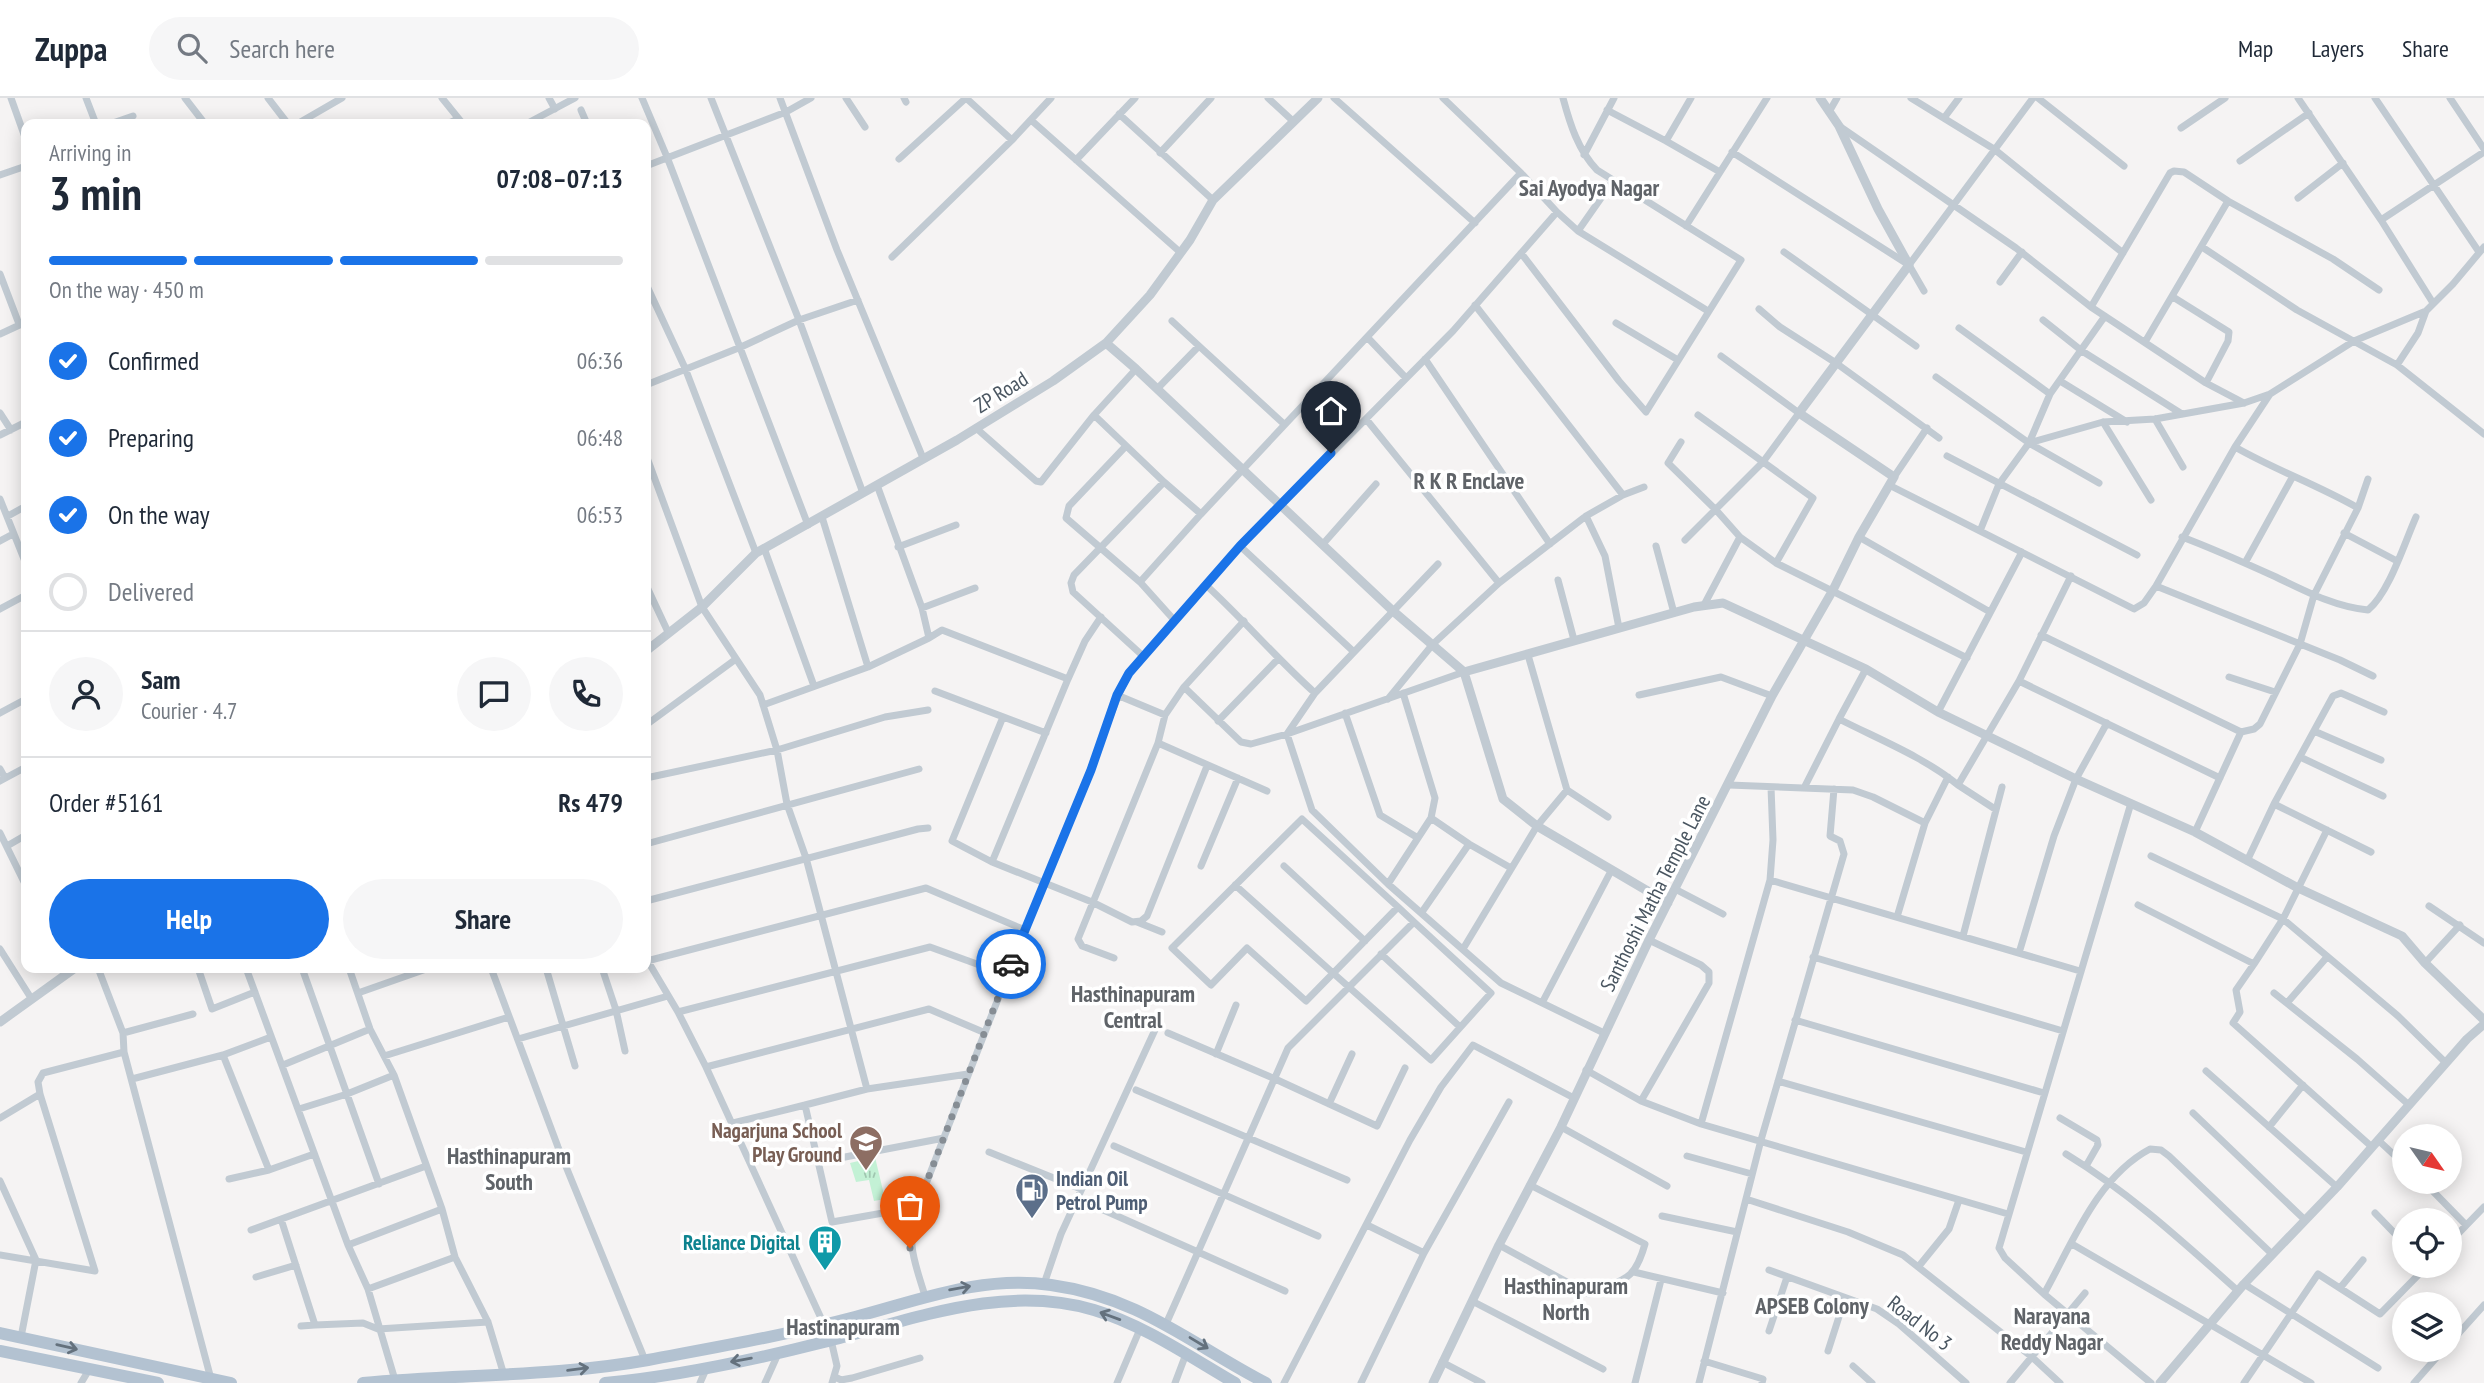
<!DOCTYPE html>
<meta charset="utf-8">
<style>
body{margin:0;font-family:"PT Sans Narrow",sans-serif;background:#f6f6f7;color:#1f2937;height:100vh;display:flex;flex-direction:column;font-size:26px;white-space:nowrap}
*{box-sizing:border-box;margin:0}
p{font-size:23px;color:#747a83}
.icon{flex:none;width:38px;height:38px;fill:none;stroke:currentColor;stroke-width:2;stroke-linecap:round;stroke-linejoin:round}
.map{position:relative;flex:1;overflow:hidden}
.panel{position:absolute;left:21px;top:21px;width:630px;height:854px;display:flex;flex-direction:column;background:#fff;border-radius:14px;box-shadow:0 4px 18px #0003}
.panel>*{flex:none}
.needle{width:46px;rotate:124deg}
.controls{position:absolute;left:2392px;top:1026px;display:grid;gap:14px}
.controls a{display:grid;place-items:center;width:70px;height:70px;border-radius:50%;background:#fff;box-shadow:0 4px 18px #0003;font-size:35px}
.pin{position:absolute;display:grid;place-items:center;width:60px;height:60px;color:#fff;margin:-72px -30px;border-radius:50% 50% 50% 0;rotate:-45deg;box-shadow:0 0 7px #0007}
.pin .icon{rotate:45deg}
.courier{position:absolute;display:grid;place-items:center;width:70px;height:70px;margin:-35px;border:5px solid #1a73e8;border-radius:50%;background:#fff;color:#222;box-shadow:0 2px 9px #0007}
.overview em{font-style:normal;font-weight:800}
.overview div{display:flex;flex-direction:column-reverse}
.overview{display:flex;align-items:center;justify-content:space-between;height:119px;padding:0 28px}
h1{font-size:46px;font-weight:800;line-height:52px}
.bar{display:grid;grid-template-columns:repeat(4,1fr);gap:10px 7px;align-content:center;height:84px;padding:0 28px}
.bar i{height:9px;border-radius:5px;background:#e0e1e3}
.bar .on{background:#1a73e8}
.bar p{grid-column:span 4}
.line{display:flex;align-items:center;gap:18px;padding:0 28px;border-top:2px solid #e0e1e3}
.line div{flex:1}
.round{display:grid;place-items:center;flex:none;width:74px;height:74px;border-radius:37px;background:#f6f6f7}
ol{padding:0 28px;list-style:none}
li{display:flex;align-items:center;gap:21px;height:77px}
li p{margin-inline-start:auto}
li .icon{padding:7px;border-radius:50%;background:#1a73e8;color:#fff;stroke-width:4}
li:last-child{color:#747a83}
li i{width:38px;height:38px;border:4px solid #e0e1e3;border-radius:50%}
.primary-button{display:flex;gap:14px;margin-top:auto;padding:14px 28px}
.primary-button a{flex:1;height:80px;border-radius:42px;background:#1a73e8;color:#fff;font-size:28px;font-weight:800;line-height:80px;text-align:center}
.primary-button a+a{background:#f6f6f7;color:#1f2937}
header{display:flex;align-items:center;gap:42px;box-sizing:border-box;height:98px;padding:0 35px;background:#fff;border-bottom:2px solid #e0e1e3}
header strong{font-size:33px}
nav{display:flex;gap:38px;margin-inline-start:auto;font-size:24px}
.search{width:490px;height:63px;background:#f6f6f7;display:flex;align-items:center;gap:18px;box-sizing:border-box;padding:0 24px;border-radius:38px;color:#747a83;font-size:26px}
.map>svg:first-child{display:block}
.grass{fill:url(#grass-tufts)}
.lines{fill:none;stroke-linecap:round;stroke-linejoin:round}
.minor{stroke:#c1cad2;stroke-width:7}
.tertiary{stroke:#c1cad2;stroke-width:9}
.primary{stroke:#b3c2d1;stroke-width:12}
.oneway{stroke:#64717d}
.done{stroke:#868d94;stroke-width:7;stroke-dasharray:0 12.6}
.route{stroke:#1a73e8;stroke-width:9}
.labels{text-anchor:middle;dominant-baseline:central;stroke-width:7;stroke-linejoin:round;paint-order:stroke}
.street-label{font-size:21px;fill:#4a5661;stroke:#fff}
.education-label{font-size:21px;font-weight:bold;fill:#785e54;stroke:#fff;text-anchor:end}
.service-label{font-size:21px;font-weight:bold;fill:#4e5e75;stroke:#fff;text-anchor:start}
.culture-label{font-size:21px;font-weight:bold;fill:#0d838f;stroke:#fff;text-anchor:end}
.neighbourhood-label{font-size:23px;font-weight:bold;fill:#5f6368;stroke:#fff}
</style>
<header>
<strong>Zuppa</strong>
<div class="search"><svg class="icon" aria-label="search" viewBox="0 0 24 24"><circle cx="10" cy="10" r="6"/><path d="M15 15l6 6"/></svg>Search here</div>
<nav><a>Map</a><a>Layers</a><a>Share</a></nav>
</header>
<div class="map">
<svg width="2484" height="1285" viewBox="0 0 2484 1285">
<defs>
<pattern id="grass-tufts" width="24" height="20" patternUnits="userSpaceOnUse" patternTransform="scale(1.75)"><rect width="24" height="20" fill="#c3f1d5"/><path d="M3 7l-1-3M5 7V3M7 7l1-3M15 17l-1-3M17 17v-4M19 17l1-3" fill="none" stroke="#a0c6b0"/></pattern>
</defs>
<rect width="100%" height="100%" fill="#f5f3f3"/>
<path class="grass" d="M875 1059 885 1101 874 1103 869 1082 856 1084 850 1065Z"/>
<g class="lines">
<path class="minor" d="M11 0 26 42
M86 0 96 26
M185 0 205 26
M268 0 288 26
M442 0 463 26
M549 0 555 11
M642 0 667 59 808 427
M711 0 799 222 863 395
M780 0 837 152 923 360
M846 0 865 29
M904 0 906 4
M966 0 1012 42
M1268 0 1294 24
M1334 0 1475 125
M1911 0 1994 51 2123 155
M2038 0 2124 68
M2298 0 2381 122
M2375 0 2479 154
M2450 0 2484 51
M581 12 587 26
M1607 12 1666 43 1691 0
M1829 14 1837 0
M1119 16 1213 102
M1944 20 1959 0
M1031 22 1181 155
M110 26 133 18
M297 26 342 0
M447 26 458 21
M526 26 575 0
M1839 28 2016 150 2091 209
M2181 30 2225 0
M1666 43 1720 74
M1732 54 1909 167 1924 193
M1160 55 1211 0
M1584 57 1614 0
M899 61 966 0
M1076 62 1135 0
M2240 63 2309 15
M646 68 786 14 811 0
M0 77 26 68
M2298 100 2343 65
M1557 114 1578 133 1708 213
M1686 128 1767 0
M1578 133 1613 83
M2202 149 2297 212 2397 267 2484 336
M1784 154 1916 248
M1521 155 1619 283 1646 314 1741 162 1597 72C1578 52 1570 26 1563 0
M892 159 1012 42 1051 0
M1909 167 2033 0
M0 176 19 226
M2000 184 2022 154
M646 186 685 270 756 455
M2173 199 2229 234 2228 243 2206 285
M2433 205 2381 122 2484 54
M1475 207 1623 397
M1759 211 1780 229 1836 265 1939 340
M2043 222 2082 253 2182 316
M1616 225 1678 262
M1959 230 2050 296
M0 236 26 224
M1368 240 1406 280
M2145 244 2228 103
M1199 248 1284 326
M1425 261 1550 446
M2397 267 2418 235 2426 213 2453 186 2484 149
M1136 271 1094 317 1164 384
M1936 279 2029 345 2099 385
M2060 283 2127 324
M646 287 741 249 799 222 858 202
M1157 291 1199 248 1172 223
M2244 305 2206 285 2091 209 2170 75 2174 73 2184 74 2228 103 2333 161 2379 192
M0 315 11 332
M1698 317 1813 400 1776 465
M1366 321 1499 485
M2155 321 2183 369
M2103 324 2151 402
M976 330 1036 383 1041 384 1094 317
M0 337 26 324
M1681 344 1668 365 1716 412 1740 439 1776 465 1967 560
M2029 345 2103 324 2155 321 2244 305 2270 296 2354 243 2426 213
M1125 349 1069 408 1066 420 1140 484
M2235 349C2275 372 2318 387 2358 410L2368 381
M646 357 702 509 760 597 777 652 787 706 806 760 867 991
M1947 358 2137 457
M1894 379 1927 330
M877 387 922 510 929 540 942 532 1068 581 1085 543 1101 519
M1889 387 2134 511 2144 505 2156 488 2235 349 2270 296
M0 401 26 466
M1201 416 1521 75
M8 418 26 408
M1586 418 1605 458 1619 530
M822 419 868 569
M1980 433 1999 386 2029 345 2050 296 2105 218
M2344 435 2397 463
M1859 439 1990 514
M2182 439C2214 451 2245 465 2276 479 2305 493 2335 509 2368 512 2389 495 2404 446 2416 419
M1685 442 1763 364 1799 315 1721 258
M0 443 13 436
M1323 446 1376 386
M1240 448 1354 554
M1656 448 1674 515
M898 449 956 427
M764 450 814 588
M2245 465 2293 378
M1438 466 1315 595 1287 636 1312 712 1388 786 1501 885 1604 935
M1558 482 1574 542
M646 487 668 534
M1207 488C1244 522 1277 561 1315 595
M2156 488 2340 562 2373 578
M1704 507 1740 439
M922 510 975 490
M0 511 26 497
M2041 537 2241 634
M1528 557 1567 692 1608 719
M1143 558 1073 494 1071 485 1074 477 1164 384 1201 416 1140 484 1175 523
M1866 571 1839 621C1878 641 1924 659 1958 687L2019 583 2071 478
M2229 579 2275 594
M2019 583 2220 680
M1184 589 1241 644 1251 646 1287 636 1464 574
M935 593 1046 635
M1117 597 1165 617 1184 589 1244 523
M1639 597 1721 579 1772 598
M1388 601 1433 546 1499 485 1586 418 1623 397 1644 389
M763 607 868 569 929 540
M1938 614 2022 454
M0 615 26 601
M1345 615 1380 717 1418 740
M1003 619 952 743 992 764 1092 804 1132 824 1141 823 1147 818 1207 668
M1218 623 1278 561
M646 627 736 561
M2314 633 2381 662
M1158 645 1267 693
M2300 659 2383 698
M0 671 5 680
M646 680 777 652 885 619 928 612
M0 683 26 669
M1729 687 1853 692 1873 699 1925 725
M1958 687 1995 711
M1804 690 1839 621
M2131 705 1999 1150 2005 1160 2044 1196 2151 1285
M2274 706 2371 754
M1431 720 1469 746
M1302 721 1398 809 1306 903 1247 850 1211 887 1172 850Z
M2195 734 2241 634 2254 631 2260 626 2300 546 2314 497 2358 410
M0 735 26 788
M646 746 919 671
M7 748 26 737
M2151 758 2283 821 2398 918 2446 965
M2247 763 2274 706 2333 598 2341 595 2384 614
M992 764 1068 581
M1201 768 1238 680
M1284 768 1365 843
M1770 782 2080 873
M1388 786 1431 720 1435 700 1403 595
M1675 791 1723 816
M646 803 918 731 928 730
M2138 807 2254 866 2283 821 2327 732
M2429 808 2484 845
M1398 809 1414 824
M1422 814 1469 746 1511 770
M1897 819 1925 725 1948 679
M1137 824 1162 834
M1963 838 2002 689
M0 851 31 900
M1463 851 1537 728 1567 692
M2019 855 2054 738 2076 681 2107 625
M1381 856 1460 929
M1813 859 2063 933
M646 860 678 914 706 969 831 1242 837 1268 832 1285
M1114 860 1082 848 1078 841 1158 645 1165 617
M647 863 926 790 1025 832
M2425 865 2460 827
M2254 866 2236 892 2240 914 2233 925 2372 1049
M98 870 123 935 124 954 211 1281
M198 870 212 911 255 894
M246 870 348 1147 368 1191 395 1282
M302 870 379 1086
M349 870 370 931 394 977 442 1111 455 1159 488 1224 504 1277
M491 870 558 1049 645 1262
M546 870 575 968
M602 870 616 912 625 953
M358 895 429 870
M2274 895 2357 961 2409 1007
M1542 905 1611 773
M2287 905 2327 859
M678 914 930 849 1007 877
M1795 922 2044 995
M123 935 193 916
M1168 935 1273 980 1377 1028 1405 970
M518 941 668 898
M1216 956 1236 907
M223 957 269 1072
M384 958 509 919
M283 967 370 931
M706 969 929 911 983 934
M1586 972 1641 1003 1701 1026 2008 1116
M2206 973 2337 1089
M132 981 223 957 271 939
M1778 983 2026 1054
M1136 992 1347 1082
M1641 1003 1709 885V874L1701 867 1649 842
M1329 1006 1352 956
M299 1011 347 996 394 977
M2193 1015 2305 1122
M0 1020 40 996
M2060 1020 2097 1042 2098 1047 2086 1068
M733 1025 805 1007
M1701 1026 1770 782 1773 742 1771 689
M1561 1029 1667 1088
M2269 1029 2303 987
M2378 1042 2404 1066
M1114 1048 1318 1138
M989 1054 1081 1091
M2066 1056C2130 1095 2183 1144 2238 1193
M1687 1058 1752 1076
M2450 1059 2454 1055
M819 1064 944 1040
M229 1081 269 1072 314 1056
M0 1083 36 1162 21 1239
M2423 1083 2466 1127
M1746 1101 1848 1134 1903 1157 2032 1259 2060 1285
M1090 1106 1198 1154 1288 950 1414 824 1491 895 1431 962 1333 875 1235 787
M917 1109 832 1124 805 1007 867 991 968 976
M2375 1115 2404 1145
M1662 1118 1737 1134
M281 1121 315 1227 301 1228
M1367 1127 1424 1155
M251 1132 426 1068
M2450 1144 2484 1109
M2072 1146 2311 1285
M348 1147 442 1111
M1499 1147 1589 1196C1623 1181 1634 1185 1645 1146L1530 1087
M0 1157 95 1173 40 996 38 984 43 975 124 954
M1919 1168 1949 1131 1959 1102
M1769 1172 1877 1211 1899 1226 1966 1285
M1634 1174 1723 1195
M256 1179 296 1167
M1044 1186 1061 1136 1160 921
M2244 1186 2378 1270
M2340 1190 2363 1162
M368 1191 455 1159
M2044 1196C2072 1146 2097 1079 2150 1051L2161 1052 2169 1058 2272 1156
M925 1198C914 1161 906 1147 917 1109 971 970 1024 831 1082 693 1099 654 1109 613 1129 575L1240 448 1453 233 1557 114 1521 75 1443 0
M1472 1203 1603 1271
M1166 1226 1198 1154 1285 1193
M315 1227 363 1225 378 1231 488 1224
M1769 1233 1787 1179
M2450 1245 2484 1207
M1828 1253 1845 1200
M1704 1263 1763 1281 1762 1285
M1442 1264 1482 1285
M1853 1268 1872 1285
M835 1279 841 1282 852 1280 920 1260
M81 1285 90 1270
M700 1285 707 1269
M765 1285 778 1256
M1117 1285 1140 1231
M1175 1285 1186 1256
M1284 1285 1410 1042 1441 989 1473 947 1574 1000
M1361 1285 1424 1155 1509 1004
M1635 1285 1661 1182
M1699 1285 1761 1042 1844 756 1840 743 1830 738 1834 691
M2010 1285 2085 1195
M2244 1285 2318 1176 2380 1216 2428 1167
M2414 1285 2444 1251"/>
<path class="tertiary" d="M1106 245 1136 271 1393 513 1464 574 1503 701 1537 728 1668 805
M646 553 702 509 756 455 957 342 1053 283 1106 245 1150 197 1190 142 1213 102 1318 0
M1464 574 1694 509 1723 505 1866 571 1938 614 2076 681 2195 734 2298 790 2402 838 2425 865 2484 922
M0 924 75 870
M1433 1285 1499 1147 1561 1029 1649 842 1772 598 1833 492 1859 439 1894 379 1799 315 1909 167 1878 111 1839 28 1820 0
M2160 1285 2244 1186 2337 1089 2467 941 2484 926"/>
<path class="primary" d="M0 1235 231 1285
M0 1253 158 1285
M363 1285C458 1276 554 1279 648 1262 717 1249 787 1237 855 1219 920 1202 982 1177 1051 1187 1139 1199 1191 1246 1266 1285
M605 1285C679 1278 753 1262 824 1244 913 1222 1002 1185 1094 1212 1144 1227 1190 1259 1235 1285"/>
</g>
<defs><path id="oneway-shaft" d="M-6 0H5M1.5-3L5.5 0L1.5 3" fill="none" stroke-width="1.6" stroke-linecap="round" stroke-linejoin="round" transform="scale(1.75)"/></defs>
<g class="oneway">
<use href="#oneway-shaft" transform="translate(960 1190) rotate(-10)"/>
<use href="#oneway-shaft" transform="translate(1110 1218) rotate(-160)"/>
<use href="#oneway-shaft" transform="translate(1199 1245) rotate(31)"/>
<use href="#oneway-shaft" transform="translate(67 1249) rotate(13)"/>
<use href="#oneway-shaft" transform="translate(741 1262) rotate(170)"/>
<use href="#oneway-shaft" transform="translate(578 1271) rotate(-7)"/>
</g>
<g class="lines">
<path class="done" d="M910 1150 911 1130 917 1109 1011 866"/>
<path class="route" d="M1011 866 1091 672 1117 597 1129 575 1240 448 1331 355"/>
</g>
<defs>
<g id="school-pin" transform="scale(1.75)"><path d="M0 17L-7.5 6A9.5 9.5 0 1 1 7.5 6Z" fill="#8d6e63" stroke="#fff"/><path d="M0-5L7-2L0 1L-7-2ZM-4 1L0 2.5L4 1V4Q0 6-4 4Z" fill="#fff"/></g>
<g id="fuel-pin" transform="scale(1.75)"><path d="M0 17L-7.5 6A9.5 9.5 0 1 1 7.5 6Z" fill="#5c6f8a" stroke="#fff"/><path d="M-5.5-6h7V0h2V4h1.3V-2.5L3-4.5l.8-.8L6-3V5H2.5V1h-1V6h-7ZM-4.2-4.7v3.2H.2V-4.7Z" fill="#fff"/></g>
<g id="building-pin" transform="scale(1.75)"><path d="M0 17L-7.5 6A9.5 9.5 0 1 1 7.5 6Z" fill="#0f9aa8" stroke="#fff"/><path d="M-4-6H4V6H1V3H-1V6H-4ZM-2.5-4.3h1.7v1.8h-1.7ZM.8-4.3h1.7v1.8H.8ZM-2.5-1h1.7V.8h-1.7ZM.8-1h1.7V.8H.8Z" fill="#fff"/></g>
</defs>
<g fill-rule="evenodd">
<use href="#school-pin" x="866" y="1044"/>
<use href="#fuel-pin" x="1032" y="1092"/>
<use href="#building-pin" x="825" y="1144"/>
</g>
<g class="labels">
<g class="street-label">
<text transform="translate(1001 294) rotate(-32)">ZP Road</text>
<text transform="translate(1655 795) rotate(-63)">Santhoshi Matha Temple Lane</text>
<text transform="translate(1920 1225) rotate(38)">Road No 3</text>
</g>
<g class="education-label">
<text x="842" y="1032">Nagarjuna School<tspan x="842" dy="24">Play Ground</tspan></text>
</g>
<g class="service-label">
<text x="1056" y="1080">Indian Oil<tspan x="1056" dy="24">Petrol Pump</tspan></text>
</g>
<g class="culture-label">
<text x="800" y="1144">Reliance Digital</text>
</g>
<g class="neighbourhood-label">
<text x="1589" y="89">Sai Ayodya Nagar</text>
<text x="1469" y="382">R K R Enclave</text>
<text x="1133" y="895">Hasthinapuram<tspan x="1133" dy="26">Central</tspan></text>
<text x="509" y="1057">Hasthinapuram<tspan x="509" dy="26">South</tspan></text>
<text x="1566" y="1187">Hasthinapuram<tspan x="1566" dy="26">North</tspan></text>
<text x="1812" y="1207">APSEB Colony</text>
<text x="2052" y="1217">Narayana<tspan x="2052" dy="26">Reddy Nagar</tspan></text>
<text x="843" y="1228">Hastinapuram</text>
</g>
</g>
</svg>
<div class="controls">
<a><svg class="needle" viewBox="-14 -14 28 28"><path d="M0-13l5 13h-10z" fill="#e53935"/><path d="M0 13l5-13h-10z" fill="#747a83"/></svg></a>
<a><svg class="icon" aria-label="locate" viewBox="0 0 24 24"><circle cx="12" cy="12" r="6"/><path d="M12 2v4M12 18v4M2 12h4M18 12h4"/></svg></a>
<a><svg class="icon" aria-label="layers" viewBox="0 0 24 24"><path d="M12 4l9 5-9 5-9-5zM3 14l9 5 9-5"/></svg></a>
</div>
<div class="pin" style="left:910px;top:1150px;background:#ea580c"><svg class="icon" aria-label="bag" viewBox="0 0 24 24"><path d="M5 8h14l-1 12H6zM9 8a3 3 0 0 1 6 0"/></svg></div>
<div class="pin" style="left:1331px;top:355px;background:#1f2937"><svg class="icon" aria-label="home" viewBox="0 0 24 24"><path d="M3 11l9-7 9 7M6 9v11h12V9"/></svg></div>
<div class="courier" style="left:1011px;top:866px"><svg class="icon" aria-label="car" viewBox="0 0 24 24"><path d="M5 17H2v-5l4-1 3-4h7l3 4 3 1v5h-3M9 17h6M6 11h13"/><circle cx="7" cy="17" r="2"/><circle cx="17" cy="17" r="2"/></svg></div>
<section class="panel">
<div class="overview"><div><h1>3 min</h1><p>Arriving in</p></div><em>07:08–07:13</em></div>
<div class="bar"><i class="on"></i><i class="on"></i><i class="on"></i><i></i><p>On the way · 450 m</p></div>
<ol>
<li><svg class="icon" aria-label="check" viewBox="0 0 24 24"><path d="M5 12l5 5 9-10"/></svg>Confirmed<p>06:36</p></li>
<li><svg class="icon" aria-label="check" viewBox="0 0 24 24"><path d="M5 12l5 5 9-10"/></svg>Preparing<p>06:48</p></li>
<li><svg class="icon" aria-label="check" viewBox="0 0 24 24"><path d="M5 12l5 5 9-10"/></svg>On the way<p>06:53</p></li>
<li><i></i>Delivered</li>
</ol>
<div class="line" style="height:126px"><a class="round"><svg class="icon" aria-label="person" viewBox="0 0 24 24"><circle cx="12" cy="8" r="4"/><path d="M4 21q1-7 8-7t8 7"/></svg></a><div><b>Sam</b><p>Courier · 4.7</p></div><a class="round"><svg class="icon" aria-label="chat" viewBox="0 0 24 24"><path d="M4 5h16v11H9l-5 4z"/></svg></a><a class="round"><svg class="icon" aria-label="phone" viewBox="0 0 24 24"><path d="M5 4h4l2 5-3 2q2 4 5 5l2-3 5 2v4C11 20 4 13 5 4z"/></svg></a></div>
<div class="line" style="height:91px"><div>Order #5161</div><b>Rs 479</b></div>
<div class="primary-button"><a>Help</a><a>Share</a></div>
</section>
</div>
